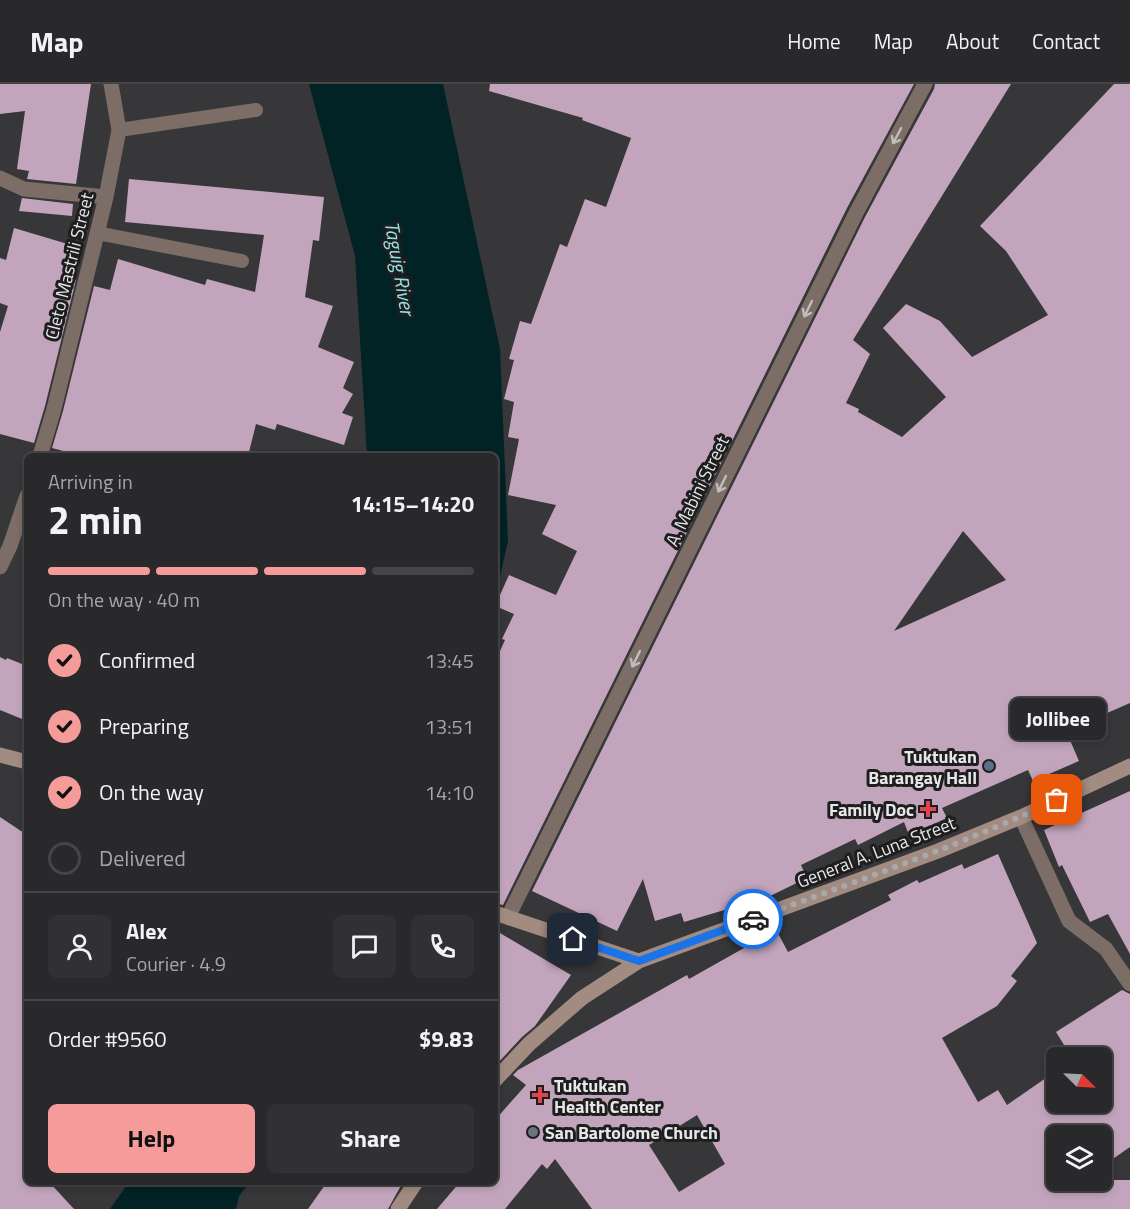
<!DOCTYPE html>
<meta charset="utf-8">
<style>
body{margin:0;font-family:"Titillium Web",sans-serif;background:#313133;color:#f1f3f6;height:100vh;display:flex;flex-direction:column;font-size:22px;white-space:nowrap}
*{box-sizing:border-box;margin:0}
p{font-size:20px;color:#a5a6a9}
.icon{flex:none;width:33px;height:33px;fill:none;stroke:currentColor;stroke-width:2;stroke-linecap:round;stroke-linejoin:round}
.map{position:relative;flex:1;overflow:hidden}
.sheet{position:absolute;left:24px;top:369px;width:474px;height:732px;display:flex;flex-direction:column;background:#29292b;border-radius:9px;box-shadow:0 3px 9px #0003,0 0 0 2px #454547}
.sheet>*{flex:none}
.needle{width:39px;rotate:114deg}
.tools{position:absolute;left:1046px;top:963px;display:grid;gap:12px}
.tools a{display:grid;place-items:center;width:66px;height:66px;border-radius:9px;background:#29292b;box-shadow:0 3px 9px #0003,0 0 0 2px #454547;font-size:30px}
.pin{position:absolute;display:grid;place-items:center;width:51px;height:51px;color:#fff;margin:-26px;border-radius:12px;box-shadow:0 3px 9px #0006}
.courier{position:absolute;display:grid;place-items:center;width:60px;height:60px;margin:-30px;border:4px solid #1a73e8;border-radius:50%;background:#fff;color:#222;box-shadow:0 2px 8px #0007}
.bubble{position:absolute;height:42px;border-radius:9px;background:#29292b;box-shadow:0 3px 9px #0003,0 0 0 2px #454547;font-size:20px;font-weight:700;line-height:42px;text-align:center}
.summary em{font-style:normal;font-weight:700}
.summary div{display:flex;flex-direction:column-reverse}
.summary{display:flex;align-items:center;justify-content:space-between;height:102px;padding:0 24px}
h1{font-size:39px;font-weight:700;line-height:45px}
.bar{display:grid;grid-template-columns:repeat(4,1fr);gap:9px 6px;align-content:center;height:72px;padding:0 24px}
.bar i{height:8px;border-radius:4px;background:#454547}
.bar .active{background:#f59b9a}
.bar p{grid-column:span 4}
.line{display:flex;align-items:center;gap:15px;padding:0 24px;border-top:2px solid #454547}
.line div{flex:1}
.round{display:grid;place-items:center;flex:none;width:63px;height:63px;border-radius:9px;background:#313133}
ol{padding:0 24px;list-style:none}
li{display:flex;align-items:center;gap:18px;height:66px}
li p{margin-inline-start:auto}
li .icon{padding:6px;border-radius:50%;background:#f59b9a;color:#111;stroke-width:4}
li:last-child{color:#a5a6a9}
li i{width:33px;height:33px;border:3px solid #454547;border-radius:50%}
.cta{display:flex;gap:12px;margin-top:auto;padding:12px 24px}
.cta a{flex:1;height:69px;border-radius:9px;background:#f59b9a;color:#111;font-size:24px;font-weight:700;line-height:69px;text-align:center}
.cta a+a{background:#313133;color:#f1f3f6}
header{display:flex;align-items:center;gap:36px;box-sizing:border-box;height:84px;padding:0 30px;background:#29292b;border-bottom:2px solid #454547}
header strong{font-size:28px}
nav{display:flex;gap:33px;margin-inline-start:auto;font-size:21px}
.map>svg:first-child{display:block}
.water{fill:#012325}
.building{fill:#c2a5bd;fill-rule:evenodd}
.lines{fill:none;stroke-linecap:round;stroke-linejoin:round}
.lane{stroke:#7c6d66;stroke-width:14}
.street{stroke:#7c6d66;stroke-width:15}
.secondary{stroke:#a28b80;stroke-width:15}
.oneway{stroke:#c2bcbb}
.done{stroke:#a9a9ab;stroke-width:6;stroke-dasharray:0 10.8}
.route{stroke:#1a73e8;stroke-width:8}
.service-dot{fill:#5c6f8a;stroke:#1e1e1f;stroke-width:2}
.health-dot{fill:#e0444e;stroke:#1e1e1f;stroke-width:2}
.worship-dot{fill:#6b7280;stroke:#1e1e1f;stroke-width:2}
.labels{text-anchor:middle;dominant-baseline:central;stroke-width:6;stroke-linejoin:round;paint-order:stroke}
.street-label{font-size:18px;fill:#e7e7e9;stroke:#1e1e1f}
.poi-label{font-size:18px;font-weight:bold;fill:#e7e7e9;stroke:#1e1e1f;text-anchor:end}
.water-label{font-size:20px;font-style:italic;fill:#92e1e6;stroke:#1e1e1f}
</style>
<header>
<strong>Map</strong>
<nav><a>Home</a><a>Map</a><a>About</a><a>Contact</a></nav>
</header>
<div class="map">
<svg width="1130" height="1125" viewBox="0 0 1130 1125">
<rect width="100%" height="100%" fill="#373739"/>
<path class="water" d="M309 0H443L500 265 508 457 495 514V372H367L355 172Z
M129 1098H250L239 1112 236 1125H110Z"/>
<path class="building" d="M0 0H91L76 100 27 95 29 87 17 85 25 27 0 30Z
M490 0H914L847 124 503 821 495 819V578L505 556 502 555 514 530 495 522 509 491 556 511 577 467 542 450 556 421 508 411 519 355 508 353 514 318 504 315 514 276 509 275 520 237 531 240 560 160 567 163 585 115 606 123 631 54 582 36 583 34 489 7Z
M935 0H1011L853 256 870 270 846 319 859 325 858 328 902 353 946 313 883 244 906 220 940 237 972 273 1048 231 1006 167 980 142 1114 0H1130V619L1066 647 1079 677 1033 697 1028 686 942 724 947 734 909 751 904 738 858 761 855 755 801 781 807 794 768 813 684 838 681 829 655 837 643 795 617 847 532 807 865 133 934 5ZM963 447 1006 496 894 547Z
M129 95 324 113 319 157 313 156 305 213 333 222 318 263 354 278 343 304 353 310 342 329 353 333 344 361 277 340 275 346 256 340 248 372H82L52 364 63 327 94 202 110 206 118 175 205 201 207 195 255 208 264 151 125 138Z
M22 114 73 120 72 132 19 127Z
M14 144 71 161 63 192 76 196 45 322 34 359 0 350V248L8 222 0 219V174L6 176Z
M0 573 6 576 7 574 27 582V637L0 626Z
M1130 707V870L1108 830 1090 838 1062 781 1059 783 1044 746Z
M0 733 27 751V1098H49L74 1125H0Z
M998 770 1037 859 1011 892 1017 897 997 922 942 954 978 1018 998 1006 1007 1021 1056 987V1018H1101V974H1072L1056 948 1122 906 1130 910V1063L1101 1083V1052H1056V1096H1130V1125H592L555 1075 547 1085 542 1080 505 1125H437L460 1098H495V1036L526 1001 513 991 518 986 687 891 689 895 744 864 742 860 774 842 788 868 891 816 888 811 917 796 919 799 962 780 964 785ZM697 1031 725 1080 679 1108 649 1061Z
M495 846 571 891 535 942 522 953 495 982Z
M327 1098H403L388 1125H308Z"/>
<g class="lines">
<path class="lane" d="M119 46 256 26
M97 149 242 177"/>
<path class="street" d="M0 94 24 105 106 113
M40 372 54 325 106 113 119 46 111 0
M0 483 10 462 27 412
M1021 733 1069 837 1106 865 1130 900
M508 833 856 129 925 0"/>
<path class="secondary" d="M0 671 27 678
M495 829 639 877
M495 996 529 960 582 914 639 877 938 767 1021 733 1130 682
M398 1125 416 1098"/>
</g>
<defs><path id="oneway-shaft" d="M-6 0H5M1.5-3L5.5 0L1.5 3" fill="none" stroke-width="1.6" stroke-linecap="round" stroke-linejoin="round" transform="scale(1.5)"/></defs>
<g class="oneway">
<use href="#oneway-shaft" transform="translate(897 52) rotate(118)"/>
<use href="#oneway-shaft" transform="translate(808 225) rotate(116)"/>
<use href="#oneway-shaft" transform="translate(722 400) rotate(116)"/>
<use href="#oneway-shaft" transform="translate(636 575) rotate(116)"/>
</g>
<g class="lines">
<path class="done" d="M753 835C855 798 958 762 1057 716"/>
<path class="route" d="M573 855 639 877 753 835"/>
</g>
<circle class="service-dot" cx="989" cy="682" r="6"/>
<g class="health-dot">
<path d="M925 716h6v6h6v6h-6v6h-6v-6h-6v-6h6z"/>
<path d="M537 1002h6v6h6v6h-6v6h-6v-6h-6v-6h6z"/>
</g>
<circle class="worship-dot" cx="533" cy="1048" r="6"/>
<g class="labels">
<g class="street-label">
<text transform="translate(69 182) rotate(-76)">Cleto Mastrili Street</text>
<text transform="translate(697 407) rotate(-64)">A. Mabini Street</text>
<text transform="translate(876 768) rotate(-21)">General A. Luna Street</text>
</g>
<g class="poi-label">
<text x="977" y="672">Tuktukan<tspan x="977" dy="21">Barangay Hall</tspan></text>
<text x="914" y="725">Family Doc</text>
<text x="554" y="1001" text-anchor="start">Tuktukan<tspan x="554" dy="21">Health Center</tspan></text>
<text x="545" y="1048" text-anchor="start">San Bartolome Church</text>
</g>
<g class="water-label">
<text transform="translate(400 184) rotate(80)">Taguig River</text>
</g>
</g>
</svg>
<div class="tools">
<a><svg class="needle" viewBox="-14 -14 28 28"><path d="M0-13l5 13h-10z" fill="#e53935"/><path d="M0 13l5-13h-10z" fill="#a5a6a9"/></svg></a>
<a><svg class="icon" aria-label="layers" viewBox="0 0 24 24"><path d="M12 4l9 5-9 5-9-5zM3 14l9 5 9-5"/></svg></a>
</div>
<div class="pin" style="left:1057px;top:716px;background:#ea580c"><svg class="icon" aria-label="bag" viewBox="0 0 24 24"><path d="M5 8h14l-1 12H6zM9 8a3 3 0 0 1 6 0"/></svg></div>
<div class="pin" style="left:573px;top:855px;background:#1f2937"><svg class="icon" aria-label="home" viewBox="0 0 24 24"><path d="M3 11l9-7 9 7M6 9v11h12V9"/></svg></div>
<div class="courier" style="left:753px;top:835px"><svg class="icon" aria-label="car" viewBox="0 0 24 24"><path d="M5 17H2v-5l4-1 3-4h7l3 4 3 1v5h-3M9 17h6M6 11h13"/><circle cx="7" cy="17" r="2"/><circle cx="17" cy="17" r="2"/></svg></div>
<div class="bubble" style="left:1010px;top:614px;width:96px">Jollibee</div>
<section class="sheet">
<div class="summary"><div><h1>2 min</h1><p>Arriving in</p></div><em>14:15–14:20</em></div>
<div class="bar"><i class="active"></i><i class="active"></i><i class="active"></i><i></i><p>On the way · 40 m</p></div>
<ol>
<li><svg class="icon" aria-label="check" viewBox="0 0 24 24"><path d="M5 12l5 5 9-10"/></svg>Confirmed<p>13:45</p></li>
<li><svg class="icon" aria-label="check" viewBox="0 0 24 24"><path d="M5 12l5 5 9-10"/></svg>Preparing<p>13:51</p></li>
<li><svg class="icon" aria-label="check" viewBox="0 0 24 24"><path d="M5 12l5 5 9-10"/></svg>On the way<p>14:10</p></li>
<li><i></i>Delivered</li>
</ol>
<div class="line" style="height:108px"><a class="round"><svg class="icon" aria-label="person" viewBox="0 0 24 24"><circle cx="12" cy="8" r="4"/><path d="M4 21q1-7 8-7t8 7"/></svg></a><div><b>Alex</b><p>Courier · 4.9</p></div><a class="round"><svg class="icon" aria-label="chat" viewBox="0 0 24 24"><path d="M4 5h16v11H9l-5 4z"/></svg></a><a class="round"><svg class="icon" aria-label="phone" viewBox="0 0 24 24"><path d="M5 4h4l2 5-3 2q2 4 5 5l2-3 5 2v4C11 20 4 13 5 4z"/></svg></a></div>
<div class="line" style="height:78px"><div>Order #9560</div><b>$9.83</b></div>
<div class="cta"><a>Help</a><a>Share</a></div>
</section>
</div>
